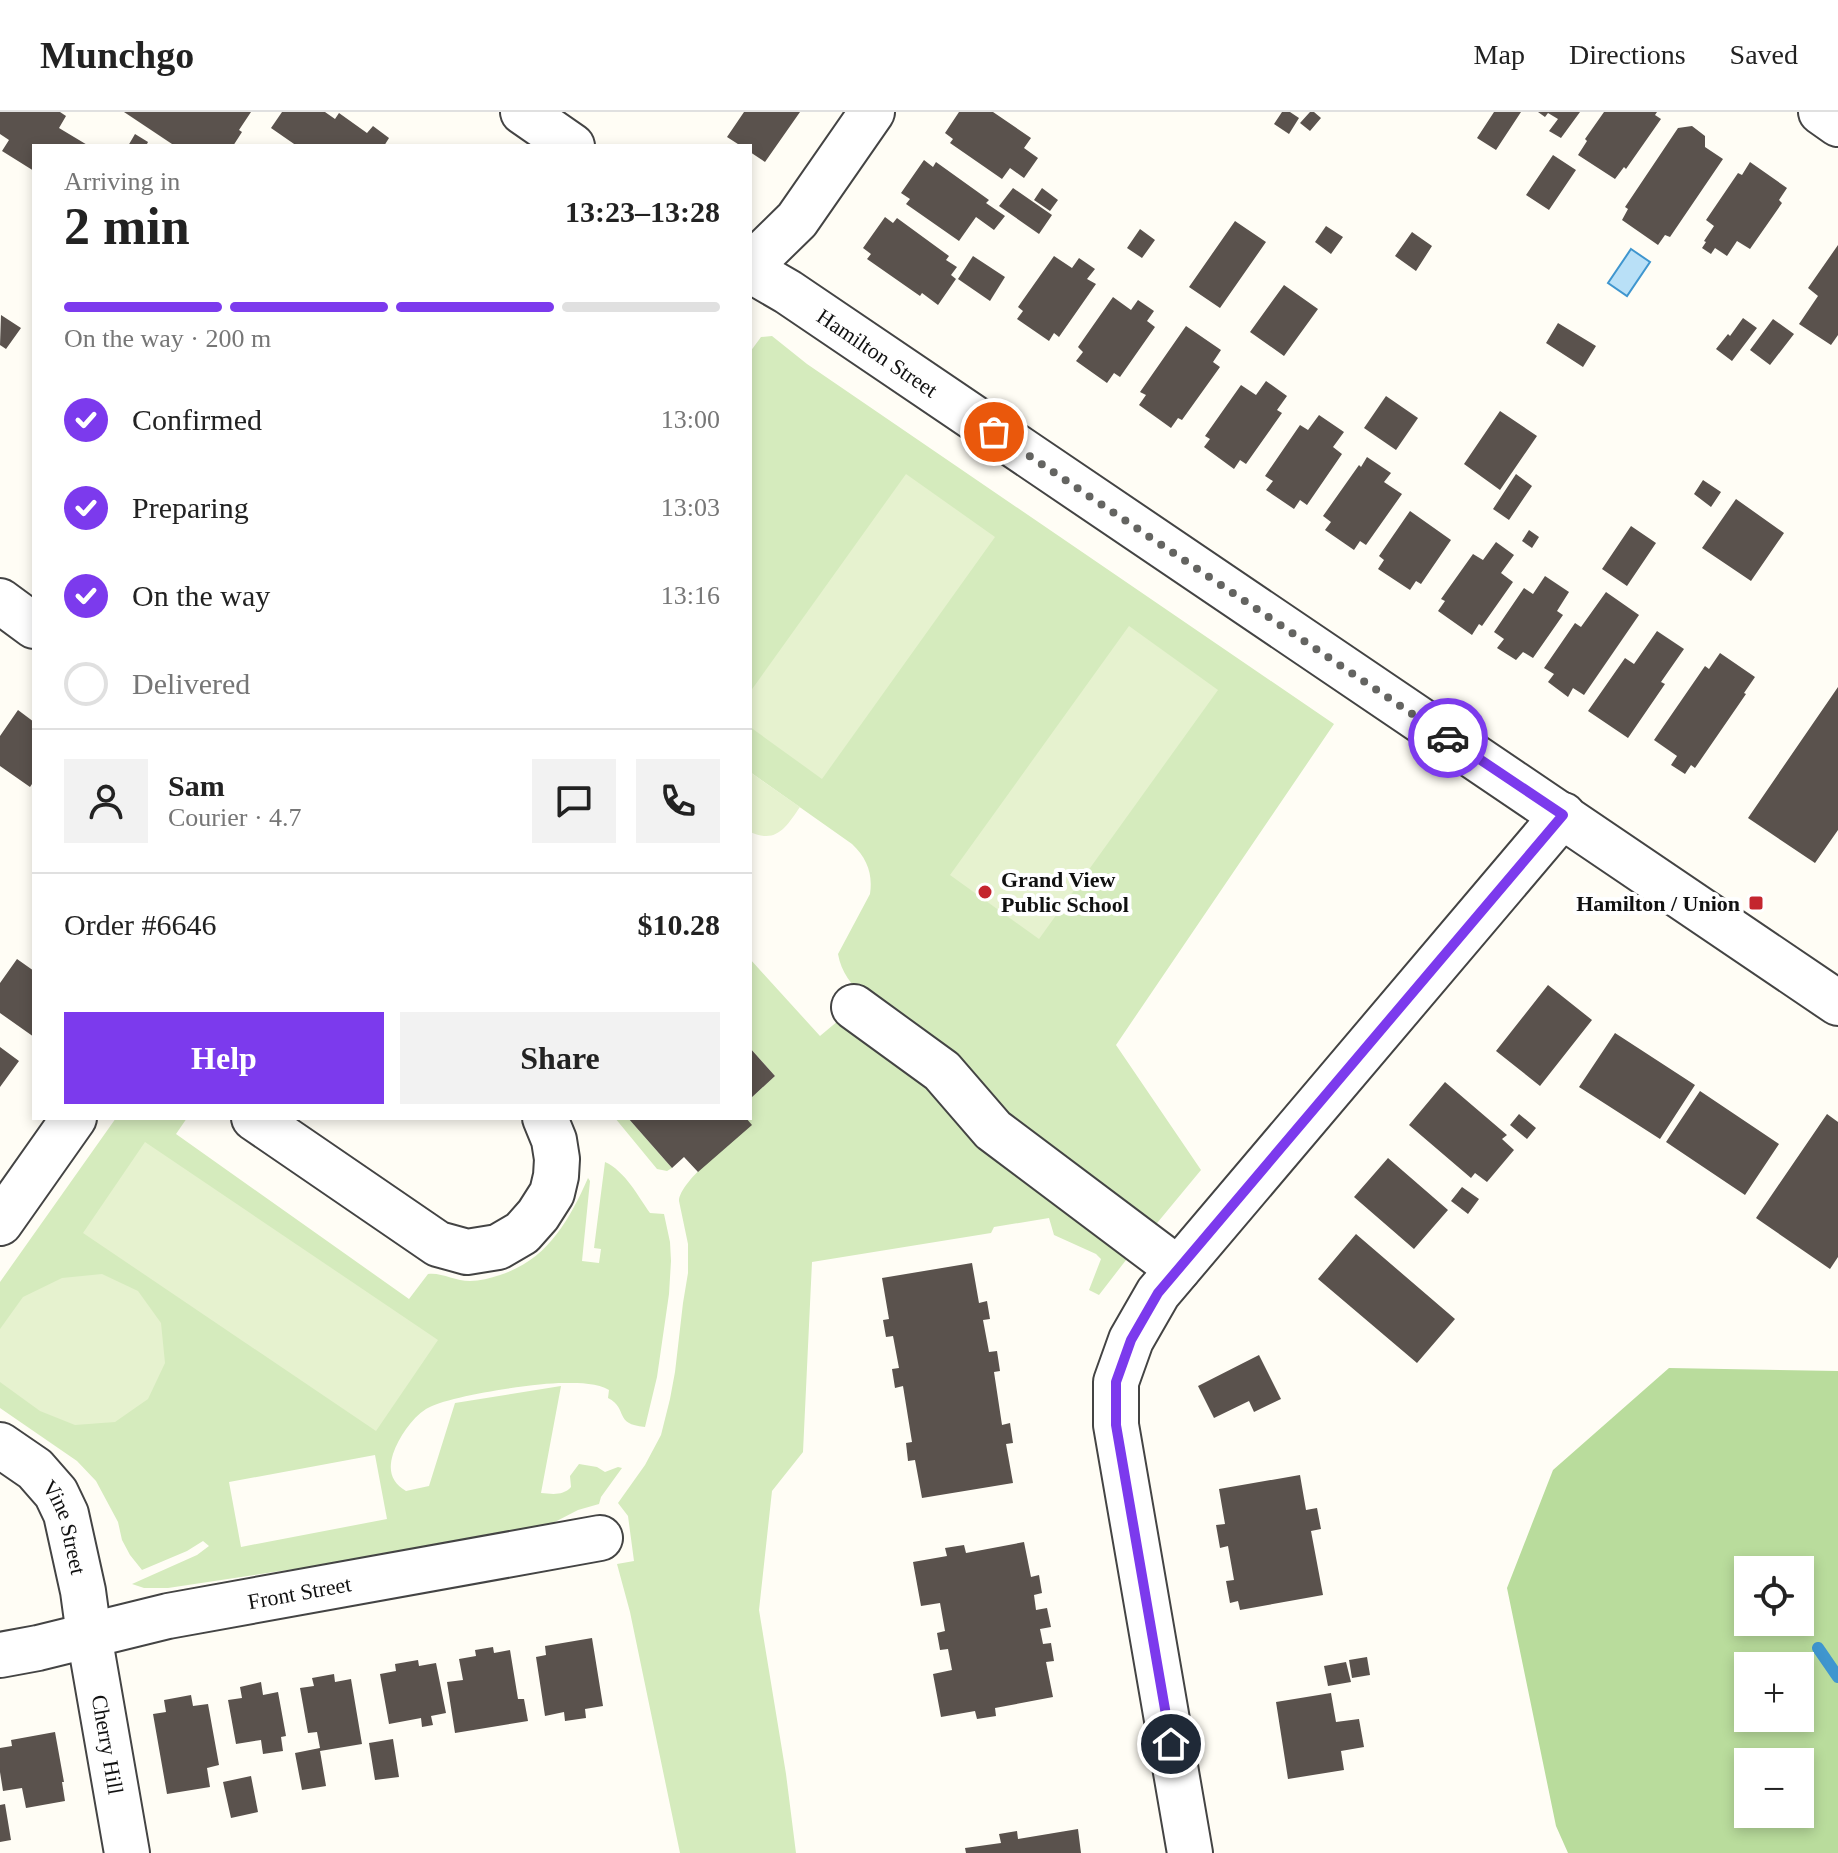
<!DOCTYPE html>
<meta charset="utf-8">
<style>
body{margin:0;font-family:Georgia,serif;background:#f2f2f2;color:#222;height:100vh;display:flex;flex-direction:column;font-size:30px;white-space:nowrap}
*{box-sizing:border-box;margin:0}
p{font-size:26px;color:#767676}
.icon{flex:none;width:44px;height:44px;fill:none;stroke:currentColor;stroke-width:2;stroke-linecap:round;stroke-linejoin:round}
.map{position:relative;flex:1;overflow:hidden}
.panel{position:absolute;left:32px;top:32px;width:720px;height:976px;display:flex;flex-direction:column;background:#fff;border-radius:0px;box-shadow:0 4px 12px #0003}
.panel>*{flex:none}
.tools{position:absolute;left:1734px;top:1444px;display:grid;gap:16px}
.tools a{display:grid;place-items:center;width:80px;height:80px;border-radius:0px;background:#fff;box-shadow:0 4px 12px #0003;font-size:40px}
.pin{position:absolute;display:grid;place-items:center;width:68px;height:68px;color:#fff;margin:-34px;border:4px solid #fff;border-radius:50%;box-shadow:0 2px 8px #0007}
.courier{position:absolute;display:grid;place-items:center;width:80px;height:80px;margin:-40px;border:6px solid #7c3aed;border-radius:50%;background:#fff;color:#222;box-shadow:0 2px 10px #0007}
.summary em{font-style:normal;font-weight:700}
.summary div{display:flex;flex-direction:column-reverse}
.summary{display:flex;align-items:center;justify-content:space-between;height:136px;padding:0 32px}
h1{font-size:52px;font-weight:700;line-height:60px}
.bar{display:grid;grid-template-columns:repeat(4,1fr);gap:12px 8px;align-content:center;height:96px;padding:0 32px}
.bar i{height:10px;border-radius:6px;background:#e0e0e0}
.bar .active{background:#7c3aed}
.bar p{grid-column:span 4}
.line{display:flex;align-items:center;gap:20px;padding:0 32px;border-top:2px solid #e0e0e0}
.line div{flex:1}
.round{display:grid;place-items:center;flex:none;width:84px;height:84px;border-radius:0px;background:#f2f2f2}
ol{padding:0 32px;list-style:none}
li{display:flex;align-items:center;gap:24px;height:88px}
li p{margin-inline-start:auto}
li .icon{padding:8px;border-radius:50%;background:#7c3aed;color:#fff;stroke-width:4}
li:last-child{color:#767676}
li i{width:44px;height:44px;border:4px solid #e0e0e0;border-radius:50%}
.primary-button{display:flex;gap:16px;margin-top:auto;padding:16px 32px}
.primary-button a{flex:1;height:92px;border-radius:0px;background:#7c3aed;color:#fff;font-size:32px;font-weight:700;line-height:92px;text-align:center}
.primary-button a+a{background:#f2f2f2;color:#222}
header{display:flex;align-items:center;gap:48px;box-sizing:border-box;height:112px;padding:0 40px;background:#fff;border-bottom:2px solid #e0e0e0}
header strong{font-size:38px}
nav{display:flex;gap:44px;margin-inline-start:auto;font-size:28px}
.map>svg:first-child{display:block}
.green{fill:#d5ebbd;fill-rule:evenodd}
.forest{fill:#b9dc9c;fill-rule:evenodd}
.pitch{fill:#e6f2cf}
.water{fill:#b9e0f7;stroke:#3f96cf;stroke-width:2}
.lines{fill:none;stroke-linecap:round;stroke-linejoin:round}
.stream{stroke:#3f96cf;stroke-width:12}
.building{fill:#5a524d}
.minor-casing{stroke:#444;stroke-width:48}
.minor{stroke:#fff;stroke-width:44}
.done{stroke:#646461;stroke-width:8;stroke-dasharray:0 14.4}
.route{stroke:#7c3aed;stroke-width:10}
.poi-dot{fill:#c4262e;stroke:#fff;stroke-width:3}
.labels{text-anchor:middle;dominant-baseline:central;stroke-width:8;stroke-linejoin:round;paint-order:stroke}
.street-label{font-size:22px;fill:#111;stroke:#fff}
.poi-label{font-size:22px;font-weight:bold;fill:#111;stroke:#fff;text-anchor:start}
</style>
<header>
<strong>Munchgo</strong>
<nav><a>Map</a><a>Directions</a><a>Saved</a></nav>
</header>
<div class="map">
<svg width="1838" height="1741" viewBox="0 0 1838 1741">
<rect width="100%" height="100%" fill="#fffdf5"/>
<path class="green" d="M772 224 807 252 1334 612 1116 933 1201 1058 1148 1122 864 886C852 873 841 860 838 842L870 782C873 762 867 746 852 732L750 660V240L761 225Z
M750 847 820 924 845 903 1133 1139 1099 1183 1089 1178 1101 1147 1096 1142 1054 1123 1049 1106 994 1115 991 1121 812 1150 803 1340 772 1379 759 1498 786 1662 796 1741H680L630 1500 617 1452 634 1449 628 1404 618 1391 645 1353 661 1323 670 1287 675 1260 683 1191 688 1161V1132L679 1089C680 1068 734 1028 751 1013L746 1006H750V987L775 964 750 936Z
M116 1006H187L176 1022 409 1187 428 1162C441 1160 455 1169 470 1169 480 1169 490 1166 500 1163 547 1148 569 1109 588 1066L590 1069 582 1149 599 1151 601 1137 594 1136 605 1050C625 1059 638 1084 650 1101L664 1102 670 1130 671 1149 669 1182 657 1265 645 1315C613 1312 629 1297 608 1286L609 1278C598 1271 580 1271 566 1271 540 1270 446 1284 426 1297 411 1307 399 1325 393 1342 388 1358 391 1370 406 1379L429 1374 455 1291 561 1274 541 1381C552 1382 563 1384 571 1375L570 1364 579 1352 597 1355 605 1360 618 1355 622 1356 601 1385 599 1392 578 1398 547 1414 402 1445 287 1458 168 1476H144L132 1472 197 1443 209 1434 203 1429 187 1439 142 1458 130 1443 122 1428 118 1410 96 1369 77 1349 0 1296V1170ZM375 1343 387 1407 241 1435 229 1370Z
M615 1006H628L672 1056 667 1059 657 1057Z"/>
<path class="forest" d="M1669 1256 1838 1259V1741H1568L1556 1714 1507 1476 1553 1358ZM1748 1458H1800V1510H1748ZM1748 1554H1800V1606H1748ZM1748 1650H1800V1702H1748Z"/>
<path class="pitch" d="M906 362 995 425 822 667 750 615V580Z
M1129 514 1218 578 1039 827 950 763Z
M750 660 800 695C786 715 777 732 750 720Z
M145 1030 438 1228 376 1319 83 1121Z
M102 1162 138 1179 161 1211 165 1251 148 1287 115 1310 75 1313 40 1299 0 1270V1217L23 1185 62 1166Z"/>
<path class="water" d="M1631 137 1650 150 1627 184 1608 171Z"/>
<g class="lines">
<path class="stream" d="M1818 1536 1838 1565"/>
</g>
<path class="building" d="M0 0H60L66 4 59 16 89 34H34V59L2 39 9 28 0 22Z
M124 0H251L239 18 242 20 233 34H175Z
M282 0H325L335 7 339 1 367 21 373 14 389 26 384 34H297L271 16Z
M744 0H800L765 50 750 40V34H741L727 25Z
M959 0H993L1031 26 1024 36 1038 46 1024 66 1010 56 1002 67 950 31 953 27 945 21Z
M1282 0H1290L1299 6 1289 22 1274 12Z
M1310 0H1314L1321 6 1310 19 1300 11Z
M1494 0H1521L1496 38 1477 26Z
M1538 0H1580L1561 26 1549 19 1558 7 1548 1 1545 5Z
M1604 0H1657L1655 3 1661 7 1626 57 1624 55 1615 67 1578 43 1587 29 1585 27Z
M1692 14 1705 24V35L1723 47 1670 125 1665 123 1658 133 1622 108 1628 97 1625 95 1678 16Z
M135 22 148 30 146 34H128Z
M1553 43 1576 58 1549 98 1526 83Z
M924 48 933 55 936 50 989 88 986 91 1005 104 994 118 976 105 959 129 906 92 910 87 901 81Z
M1750 50 1787 76 1779 88 1782 91 1750 137 1737 129 1727 144 1715 136 1711 142 1702 136 1706 130 1704 129 1714 114 1706 108 1738 61 1742 63Z
M1013 76 1052 103 1039 122 999 94Z
M1042 76 1058 88 1050 99 1034 88Z
M885 105 893 111 897 106 949 144 946 148 957 155 951 163 956 167 938 193 922 181 920 184 867 147 871 142 863 136Z
M1235 109 1266 130 1220 196 1189 175Z
M1326 114 1343 125 1331 142 1315 130Z
M1140 117 1155 128 1142 146 1127 136Z
M1412 120 1432 134 1416 159 1395 144Z
M1838 133V223L1831 233 1799 212 1818 184 1808 176Z
M973 144 1005 165 990 189 958 167Z
M1054 144 1072 156 1079 146 1095 157 1087 167 1096 172 1059 225 1054 221 1049 229 1017 207 1023 199 1018 195Z
M1284 173 1318 197 1284 244 1250 220Z
M1113 185 1131 198 1138 188 1154 199 1147 209 1155 215 1120 265 1114 261 1107 271 1076 249 1083 240 1078 235Z
M1 203 21 216 6 237 0 233Z
M1743 206 1757 216 1732 249 1716 237 1728 222 1730 224Z
M1773 207 1794 222 1770 253 1750 238Z
M1558 211 1596 234 1583 255 1546 231Z
M1186 214 1221 238 1213 250 1220 255 1182 308 1178 306 1171 316 1139 293 1146 283 1140 280Z
M1266 269 1287 284 1277 298 1282 301 1246 352 1240 348 1234 357 1204 335 1210 327 1205 324 1241 273 1256 283Z
M1386 284 1418 306 1396 338 1364 316Z
M1500 299 1537 324 1500 378 1464 352Z
M1319 303 1344 320 1333 335 1342 342 1307 393 1300 388 1294 397 1266 378 1273 369 1265 364 1300 313 1308 318Z
M1367 345 1391 361 1384 370 1402 382 1366 433 1360 429 1354 438 1325 418 1331 410 1323 404 1359 353 1361 355Z
M1516 362 1532 374 1509 408 1493 397Z
M1703 368 1721 380 1711 395 1694 382Z
M1736 387 1784 421 1751 469 1702 436Z
M1410 399 1451 428 1421 472 1416 469 1410 478 1378 457 1384 448 1379 444Z
M1631 414 1656 431 1627 474 1602 457Z
M1529 418 1539 425 1532 436 1522 429Z
M1496 430 1514 443 1501 461 1513 470 1482 514 1479 512 1472 523 1438 499 1445 489 1441 487 1473 442 1483 448Z
M1545 464 1569 480 1557 499 1563 503 1533 546 1523 540 1516 548 1497 536 1504 527 1494 520 1524 476 1533 482Z
M1606 480 1639 503 1584 583 1573 576 1568 585 1548 570 1554 562 1544 556 1575 511 1581 515Z
M1657 519 1684 537 1661 570 1665 572 1628 626 1588 599 1625 546 1634 552Z
M1720 541 1755 565 1744 581 1746 582 1695 656 1691 653 1685 662 1671 653 1677 644 1654 628 1705 554 1709 557Z
M1838 575V718L1815 751 1748 706Z
M18 598 34 610V669L30 675 0 654V624Z
M17 847 34 859V925L0 901V871Z
M1548 873 1592 908 1540 974 1496 939Z
M1615 921 1695 973 1660 1027 1579 975Z
M0 935 19 949 0 975Z
M750 936 775 964 750 987Z
M1445 970 1507 1023 1502 1027 1514 1038 1487 1070 1475 1061 1471 1066 1409 1013Z
M1700 979 1779 1032 1745 1083 1666 1030Z
M1519 1002 1536 1016 1527 1027 1510 1013Z
M1827 1002 1838 1010V1145L1830 1157 1756 1106Z
M628 1006H746L752 1013 698 1060 684 1045 672 1056Z
M1388 1046 1448 1098 1414 1137 1354 1085Z
M1462 1075 1479 1087 1468 1102 1451 1089Z
M1356 1122 1455 1207 1417 1251 1318 1167Z
M972 1151 979 1191 987 1189 990 1207 983 1208 989 1240 997 1239 1000 1259 994 1260 1002 1313 1010 1311 1013 1331 1006 1332 1013 1371 922 1386 915 1348 908 1349 906 1331 912 1330 903 1274 895 1276 892 1257 899 1256 893 1224 886 1225 883 1208 889 1207 882 1166Z
M1259 1243 1281 1287 1254 1300 1249 1289 1214 1306 1198 1274Z
M1300 1363 1306 1398 1317 1396 1321 1417 1311 1419 1323 1483 1240 1498 1238 1489 1230 1491 1226 1469 1234 1468 1228 1434 1220 1436 1216 1413 1225 1412 1219 1377Z
M1024 1430 1031 1465 1039 1463 1042 1481 1034 1483 1036 1498 1047 1496 1051 1515 1040 1517 1043 1532 1051 1531 1054 1549 1046 1550 1053 1585 995 1596 996 1604 977 1607 975 1599 941 1605 933 1562 952 1558 948 1537 940 1538 937 1521 945 1519 940 1491 921 1494 913 1450 947 1444 945 1436 964 1433 966 1441Z
M592 1526 603 1594 585 1597 586 1606 565 1609 564 1600 545 1604 536 1545 546 1543 545 1534Z
M493 1535 494 1541 510 1538 518 1587H524L528 1609 455 1621 447 1570 463 1568 459 1547 476 1544 475 1538Z
M1367 1545 1370 1563 1352 1566 1349 1548Z
M418 1548 419 1554 436 1551 446 1601 431 1604 433 1613 422 1615 421 1606 389 1612 380 1562 396 1559 395 1552Z
M1346 1550 1351 1570 1328 1574 1324 1554Z
M334 1562 335 1570 351 1567 362 1632 320 1639 326 1674 302 1678 295 1641 320 1636 317 1620 308 1621 300 1576 314 1574 312 1566Z
M261 1570 263 1583 278 1580 286 1624 281 1625 283 1639 263 1642 261 1628 236 1632 228 1588 242 1586 240 1575Z
M1331 1581 1336 1610 1359 1607 1364 1635 1341 1639 1344 1658 1288 1667 1276 1590Z
M191 1583 193 1594 208 1592 219 1653 207 1656 210 1675 167 1682 153 1602 166 1600 164 1588Z
M55 1620 64 1670H62L65 1689 26 1696 22 1676 3 1679 0 1660V1636L12 1634 11 1628Z
M393 1627 399 1665 375 1668 369 1631Z
M251 1664 258 1700 231 1706 223 1670Z
M5 1692 11 1728 0 1730V1693Z
M1078 1717 1081 1741H966L965 1736 1001 1731 999 1722 1017 1719 1018 1727Z"/>
<g class="lines">
<g class="minor-casing">
<g id="minor">
<path d="M523 0 572 34"/>
<path d="M1821 0 1838 12"/>
<path d="M750 154 797 108 872 0"/>
<path id="s1" d="M750 158 788 180 1838 891"/>
<path d="M0 489 34 514"/>
<path d="M854 895 942 959 993 1018 1178 1157"/>
<path d="M254 1006 438 1132 467 1140 498 1135 522 1121 538 1103 552 1081 556 1064 557 1047 554 1028 545 1006"/>
<path d="M0 1111 74 1006"/>
<path id="s2" d="M0 1333 35 1357 56 1381 66 1402 83 1479 89 1523 127 1741"/>
<path id="s3" d="M0 1543 38 1536 168 1504 600 1426"/>
<path d="M1190 1741 1116 1313V1270L1131 1228 1158 1181 1563 703"/>
</g>
</g>
<use href="#minor" class="minor"/>
</g>
<g class="lines">
<path class="done" d="M994 320 1448 626"/>
<path class="route" d="M1171 1632 1116 1313V1270L1131 1228 1158 1181 1563 703 1448 626"/>
</g>
<g class="poi-dot">
<circle cx="985" cy="780" r="8"/>
<rect x="1748" y="783" width="16" height="16" rx="4"/>
</g>
<g class="labels">
<g class="street-label">
<text stroke="none"><textPath href="#s1" startOffset="152">Hamilton Street</textPath></text>
<text stroke="none"><textPath href="#s2" startOffset="110">Vine Street</textPath></text>
<text stroke="none"><textPath href="#s3" startOffset="306">Front Street</textPath></text>
<text stroke="none"><textPath href="#s2" startOffset="332">Cherry Hill</textPath></text>
</g>
<g class="poi-label">
<text x="1001" y="767">Grand View<tspan x="1001" dy="25">Public School</tspan></text>
<text x="1740" y="791" text-anchor="end">Hamilton / Union</text>
</g>
</g>
</svg>
<div class="tools">
<a><svg class="icon" aria-label="locate" viewBox="0 0 24 24"><circle cx="12" cy="12" r="6"/><path d="M12 2v4M12 18v4M2 12h4M18 12h4"/></svg></a>
<a>+</a>
<a>−</a>
</div>
<div class="pin" style="left:994px;top:320px;background:#ea580c"><svg class="icon" aria-label="bag" viewBox="0 0 24 24"><path d="M5 8h14l-1 12H6zM9 8a3 3 0 0 1 6 0"/></svg></div>
<div class="pin" style="left:1171px;top:1632px;background:#1f2937"><svg class="icon" aria-label="home" viewBox="0 0 24 24"><path d="M3 11l9-7 9 7M6 9v11h12V9"/></svg></div>
<div class="courier" style="left:1448px;top:626px"><svg class="icon" aria-label="car" viewBox="0 0 24 24"><path d="M5 17H2v-5l4-1 3-4h7l3 4 3 1v5h-3M9 17h6M6 11h13"/><circle cx="7" cy="17" r="2"/><circle cx="17" cy="17" r="2"/></svg></div>
<section class="panel">
<div class="summary"><div><h1>2 min</h1><p>Arriving in</p></div><em>13:23–13:28</em></div>
<div class="bar"><i class="active"></i><i class="active"></i><i class="active"></i><i></i><p>On the way · 200 m</p></div>
<ol>
<li><svg class="icon" aria-label="check" viewBox="0 0 24 24"><path d="M5 12l5 5 9-10"/></svg>Confirmed<p>13:00</p></li>
<li><svg class="icon" aria-label="check" viewBox="0 0 24 24"><path d="M5 12l5 5 9-10"/></svg>Preparing<p>13:03</p></li>
<li><svg class="icon" aria-label="check" viewBox="0 0 24 24"><path d="M5 12l5 5 9-10"/></svg>On the way<p>13:16</p></li>
<li><i></i>Delivered</li>
</ol>
<div class="line" style="height:144px"><a class="round"><svg class="icon" aria-label="person" viewBox="0 0 24 24"><circle cx="12" cy="8" r="4"/><path d="M4 21q1-7 8-7t8 7"/></svg></a><div><b>Sam</b><p>Courier · 4.7</p></div><a class="round"><svg class="icon" aria-label="chat" viewBox="0 0 24 24"><path d="M4 5h16v11H9l-5 4z"/></svg></a><a class="round"><svg class="icon" aria-label="phone" viewBox="0 0 24 24"><path d="M5 4h4l2 5-3 2q2 4 5 5l2-3 5 2v4C11 20 4 13 5 4z"/></svg></a></div>
<div class="line" style="height:104px"><div>Order #6646</div><b>$10.28</b></div>
<div class="primary-button"><a>Help</a><a>Share</a></div>
</section>
</div>
